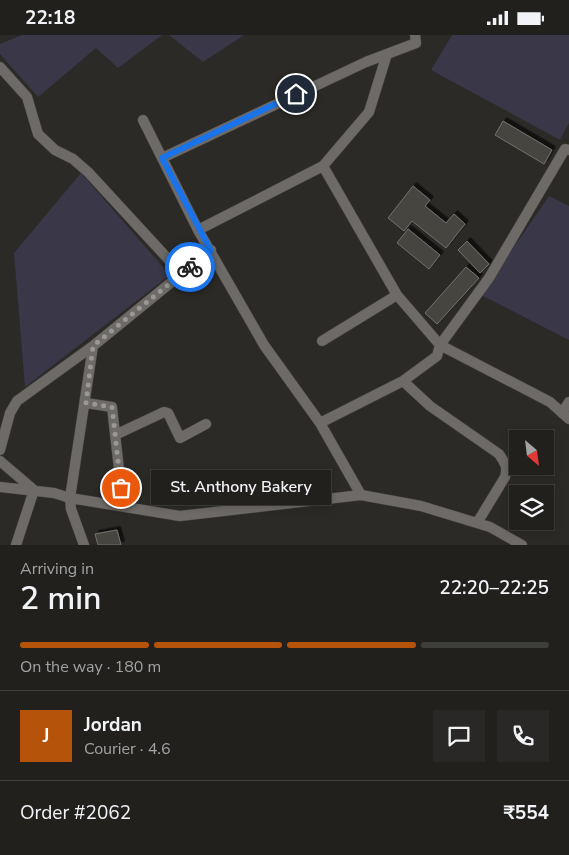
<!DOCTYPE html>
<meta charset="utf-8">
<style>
body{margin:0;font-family:"Nunito Sans",sans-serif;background:#292826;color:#f1f3f6;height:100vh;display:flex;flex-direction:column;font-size:19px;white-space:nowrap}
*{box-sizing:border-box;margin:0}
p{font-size:16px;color:#a2a3a4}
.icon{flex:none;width:28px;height:28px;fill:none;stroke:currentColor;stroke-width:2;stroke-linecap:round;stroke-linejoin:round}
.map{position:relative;height:510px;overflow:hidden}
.panel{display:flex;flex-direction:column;background:#21201d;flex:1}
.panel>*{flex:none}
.needle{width:32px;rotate:152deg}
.tools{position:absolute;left:509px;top:395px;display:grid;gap:10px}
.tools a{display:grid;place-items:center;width:45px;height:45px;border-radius:0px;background:#21201d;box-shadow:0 2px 8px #0003,0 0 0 1px #3e3e3b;font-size:25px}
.pin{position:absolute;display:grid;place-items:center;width:42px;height:42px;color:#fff;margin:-21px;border:2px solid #fff;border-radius:50%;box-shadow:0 1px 5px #0007}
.courier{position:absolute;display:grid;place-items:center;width:50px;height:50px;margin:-25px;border:4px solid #1a73e8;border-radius:50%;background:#fff;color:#222;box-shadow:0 1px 6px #0007}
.bubble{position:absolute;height:35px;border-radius:0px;background:#21201d;box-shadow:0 2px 8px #0003,0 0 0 1px #3e3e3b;font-size:16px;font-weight:600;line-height:35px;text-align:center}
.head em{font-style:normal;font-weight:600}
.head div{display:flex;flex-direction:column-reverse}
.head{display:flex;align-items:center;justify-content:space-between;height:85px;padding:0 20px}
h1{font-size:32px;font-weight:600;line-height:38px}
.bar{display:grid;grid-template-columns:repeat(4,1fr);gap:8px 5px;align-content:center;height:60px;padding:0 20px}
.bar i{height:6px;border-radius:4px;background:#3e3e3b}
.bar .current{background:#b45309}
.bar p{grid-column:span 4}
.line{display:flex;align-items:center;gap:12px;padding:0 20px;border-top:1px solid #3e3e3b}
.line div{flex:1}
.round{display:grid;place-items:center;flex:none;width:52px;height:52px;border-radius:0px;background:#292826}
.status{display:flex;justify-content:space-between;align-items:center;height:35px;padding:0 25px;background:#21201d;direction:ltr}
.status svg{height:14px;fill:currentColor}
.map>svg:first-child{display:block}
.green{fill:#393748}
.building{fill:#474541;stroke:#73716d;filter:url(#shadow)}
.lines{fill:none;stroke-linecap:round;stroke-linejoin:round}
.street-casing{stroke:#474542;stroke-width:11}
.street{stroke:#6d6a67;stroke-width:10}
.done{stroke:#999896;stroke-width:5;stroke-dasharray:0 9}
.route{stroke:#1a73e8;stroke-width:6}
</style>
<div class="status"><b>22:18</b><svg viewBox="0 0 49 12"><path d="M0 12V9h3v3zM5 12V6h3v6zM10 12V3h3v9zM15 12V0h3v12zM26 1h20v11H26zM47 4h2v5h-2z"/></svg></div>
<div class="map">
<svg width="569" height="510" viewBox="0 0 569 510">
<defs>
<filter id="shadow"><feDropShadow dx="3.5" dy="-3.5" stdDeviation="0" flood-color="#0009"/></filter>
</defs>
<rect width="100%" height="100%" fill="#2c2a27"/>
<path class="green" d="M22 0H162L118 33 96 13 38 62 0 19V9Z
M169 0H244L203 27Z
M452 0H569V88L560 105 431 35Z
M81 138 170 240 25 352 14 218Z
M549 161 569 171V305L481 260Z"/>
<path class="building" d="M503 86 552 115 544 129 495 100Z
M413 151 430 165 425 171 446 188 454 179 465 189 446 213 412 186 404 196 388 183Z
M408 194 440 220 429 234 397 208Z
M467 206 489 229 480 238 458 215Z
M466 232 479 243 437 289 425 278Z
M117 495 121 510H98L95 499Z"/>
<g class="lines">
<g class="street-casing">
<path id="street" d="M0 32 27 62 38 99 55 115 73 124 88 137 181 238
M143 85 198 195 264 310 320 388 361 460
M162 123 366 27 416 8 415 0
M323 131 397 260 440 310 550 367 569 384
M198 195 323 131 369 77 387 19
M322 306 397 260
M403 346 430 371 499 419C505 428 508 432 505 442L477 488
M86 368 112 372 123 470
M562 378 569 367
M320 388 403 346 437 321 440 310 489 243 565 114 569 115
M115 400 164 377 168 378 180 403 206 389
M0 415 10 378 17 366 93 311
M0 426 34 455 16 510
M0 452 54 458 70 463 180 481 361 460 421 471 490 492 522 510
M84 510 71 474 70 463 93 311 211 215"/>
</g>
<use href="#street" class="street"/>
</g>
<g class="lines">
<path class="done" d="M121 453 112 372 86 368 93 311 190 232"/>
<path class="route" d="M190 232 211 216 162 123 296 59"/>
</g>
</svg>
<div class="tools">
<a><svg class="needle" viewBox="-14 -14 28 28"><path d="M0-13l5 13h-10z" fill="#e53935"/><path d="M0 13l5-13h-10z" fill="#a2a3a4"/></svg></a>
<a><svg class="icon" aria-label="layers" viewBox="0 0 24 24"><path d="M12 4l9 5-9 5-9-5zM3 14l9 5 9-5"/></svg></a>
</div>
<div class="pin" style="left:121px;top:453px;background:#ea580c"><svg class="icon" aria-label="bag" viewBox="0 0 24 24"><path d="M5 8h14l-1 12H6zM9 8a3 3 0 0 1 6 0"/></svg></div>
<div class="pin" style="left:296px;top:59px;background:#1f2937"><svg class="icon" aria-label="home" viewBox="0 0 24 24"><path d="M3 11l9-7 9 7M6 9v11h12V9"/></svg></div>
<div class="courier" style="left:190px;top:232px"><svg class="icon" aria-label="bike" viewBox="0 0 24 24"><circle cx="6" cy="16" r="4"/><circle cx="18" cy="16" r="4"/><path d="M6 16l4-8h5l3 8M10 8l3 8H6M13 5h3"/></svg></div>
<div class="bubble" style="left:151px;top:435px;width:180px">St. Anthony Bakery</div>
</div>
<section class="panel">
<div class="head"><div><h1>2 min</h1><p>Arriving in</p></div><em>22:20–22:25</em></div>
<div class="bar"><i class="current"></i><i class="current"></i><i class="current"></i><i></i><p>On the way · 180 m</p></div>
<div class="line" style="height:90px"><b class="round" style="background:#b45309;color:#fff">J</b><div><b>Jordan</b><p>Courier · 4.6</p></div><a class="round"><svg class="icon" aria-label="chat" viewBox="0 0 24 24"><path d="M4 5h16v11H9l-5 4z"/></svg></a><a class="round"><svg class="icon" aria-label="phone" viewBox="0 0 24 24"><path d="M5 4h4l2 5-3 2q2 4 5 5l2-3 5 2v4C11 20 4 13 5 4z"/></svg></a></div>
<div class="line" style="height:65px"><div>Order #2062</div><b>₹554</b></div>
</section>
